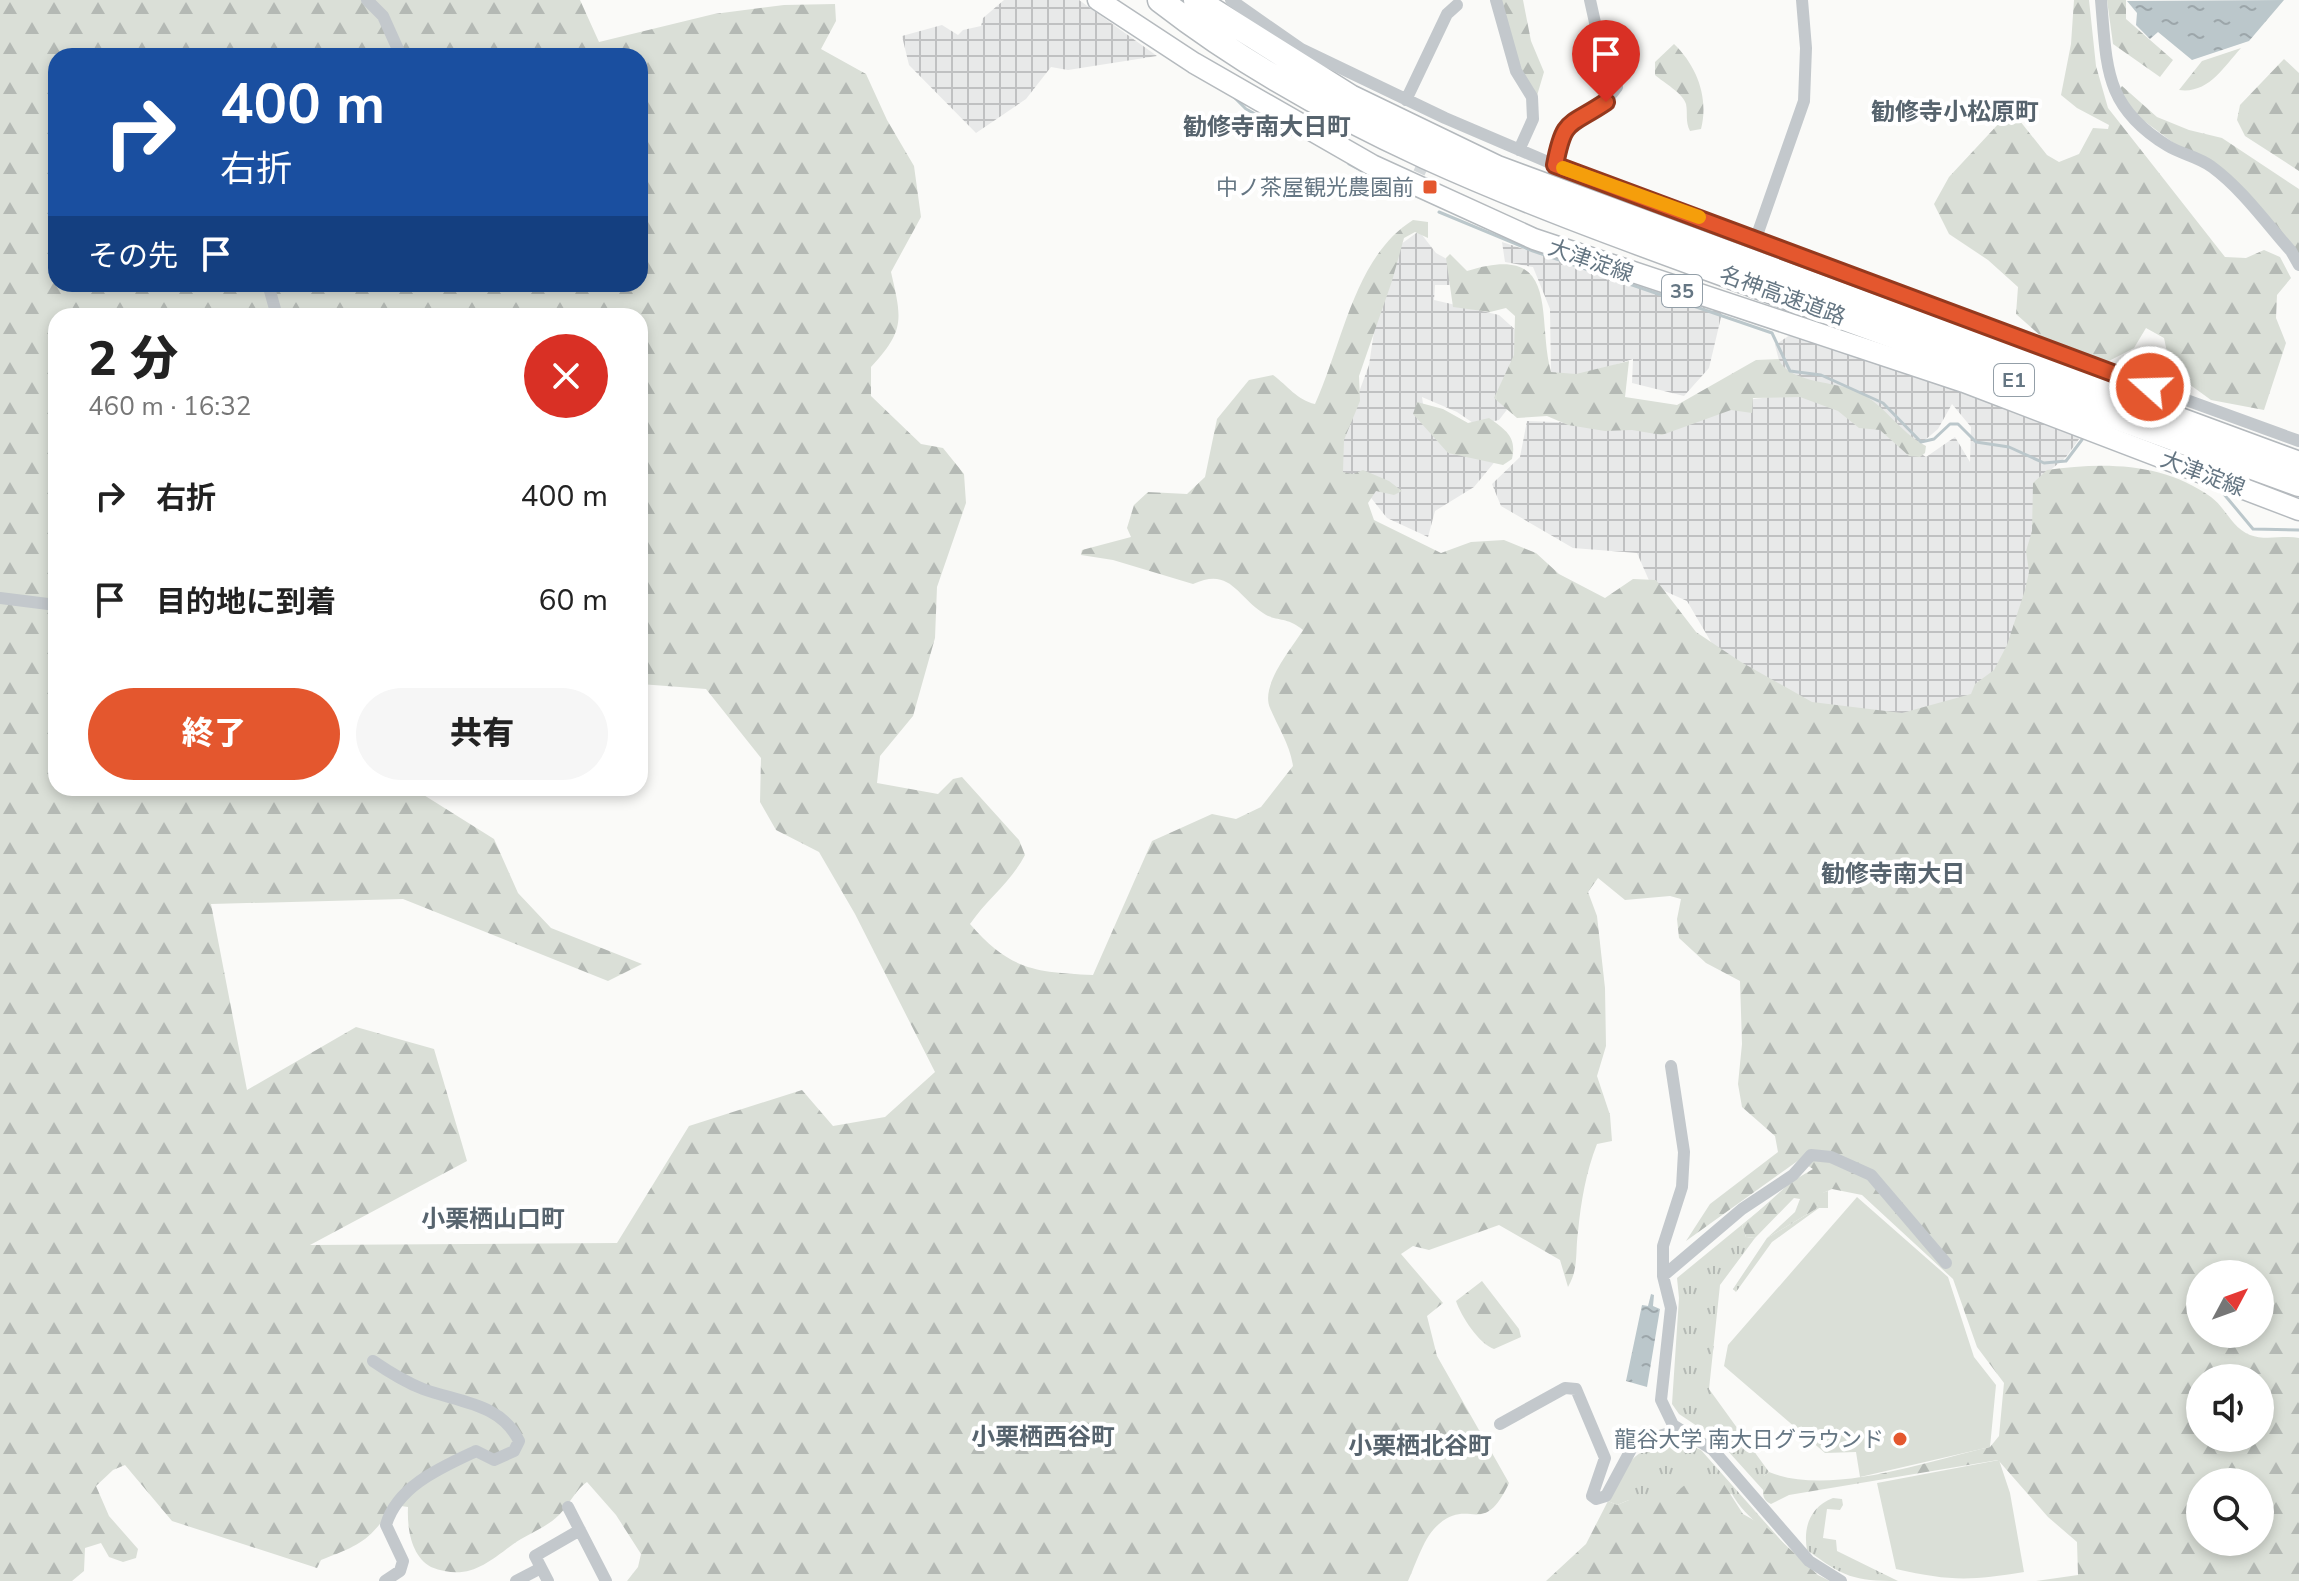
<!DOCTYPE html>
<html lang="ja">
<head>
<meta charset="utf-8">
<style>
  :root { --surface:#fff; --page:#f6f6f6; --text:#222; --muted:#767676; --accent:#e4572e }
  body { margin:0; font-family:"Nunito Sans","Noto Sans JP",sans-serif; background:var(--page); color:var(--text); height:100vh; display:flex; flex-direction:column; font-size:30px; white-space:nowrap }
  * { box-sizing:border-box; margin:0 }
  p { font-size:26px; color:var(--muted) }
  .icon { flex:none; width:44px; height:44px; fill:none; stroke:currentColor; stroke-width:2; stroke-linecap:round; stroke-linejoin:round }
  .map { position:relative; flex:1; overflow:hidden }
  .details { position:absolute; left:48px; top:308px; width:600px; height:488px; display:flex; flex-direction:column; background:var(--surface); border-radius:24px; box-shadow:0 4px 12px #0003 }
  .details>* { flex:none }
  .banner { position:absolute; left:48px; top:48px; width:600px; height:244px; border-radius:24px; box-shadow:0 4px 12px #0003; background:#1a4fa0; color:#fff; overflow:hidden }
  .needle { width:52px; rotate:49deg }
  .controls { position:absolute; left:2186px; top:1260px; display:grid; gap:16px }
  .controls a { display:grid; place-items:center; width:88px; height:88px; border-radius:50%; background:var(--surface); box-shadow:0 4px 12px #0003; font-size:40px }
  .pin { position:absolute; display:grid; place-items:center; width:68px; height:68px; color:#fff; margin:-82px -34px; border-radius:50% 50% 50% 0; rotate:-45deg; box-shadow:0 0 8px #0007 }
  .pin .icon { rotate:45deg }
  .me { position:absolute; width:88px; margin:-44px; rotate:290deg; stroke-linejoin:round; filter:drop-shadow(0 0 6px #0008) }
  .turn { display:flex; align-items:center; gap:28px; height:168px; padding:0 40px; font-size:36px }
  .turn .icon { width:104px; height:104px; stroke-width:2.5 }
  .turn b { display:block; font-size:56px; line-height:68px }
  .then { display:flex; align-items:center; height:76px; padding:0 40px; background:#0003; gap:16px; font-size:30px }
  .round { display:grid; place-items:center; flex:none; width:84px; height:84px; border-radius:42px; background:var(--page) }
  .overview { display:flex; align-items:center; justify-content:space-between; height:136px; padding:0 40px }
  h1 { font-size:48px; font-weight:800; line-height:60px }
  .primary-button { display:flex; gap:16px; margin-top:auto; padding:16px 40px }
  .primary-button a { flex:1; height:92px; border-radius:48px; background:var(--accent); color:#fff; font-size:32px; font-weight:800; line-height:92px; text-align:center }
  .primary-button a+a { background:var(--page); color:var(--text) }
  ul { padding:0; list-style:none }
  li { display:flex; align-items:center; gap:24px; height:104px; padding:0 40px }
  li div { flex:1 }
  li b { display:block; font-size:30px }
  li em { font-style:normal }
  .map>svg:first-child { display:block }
</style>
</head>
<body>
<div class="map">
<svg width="2299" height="1581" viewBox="0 0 2299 1581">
  <defs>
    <pattern id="industrial-grid" width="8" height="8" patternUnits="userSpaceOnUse" patternTransform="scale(2)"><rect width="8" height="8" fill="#e8e9e9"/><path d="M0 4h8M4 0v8" fill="none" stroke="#c0c1c2"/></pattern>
    <pattern id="grass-tufts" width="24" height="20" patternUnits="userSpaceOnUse" patternTransform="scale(2)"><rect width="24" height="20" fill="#dadfd7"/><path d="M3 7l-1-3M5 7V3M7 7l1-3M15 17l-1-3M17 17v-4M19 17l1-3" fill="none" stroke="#b4b9b4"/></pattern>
    <pattern id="forest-firs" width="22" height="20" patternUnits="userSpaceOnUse" patternTransform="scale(2)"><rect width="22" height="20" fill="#dadfd7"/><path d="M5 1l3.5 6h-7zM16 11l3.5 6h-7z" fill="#b4b9b4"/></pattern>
    <pattern id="water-ripples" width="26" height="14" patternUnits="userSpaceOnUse" patternTransform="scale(2)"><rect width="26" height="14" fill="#bbc7cb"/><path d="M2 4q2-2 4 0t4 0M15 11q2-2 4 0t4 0" fill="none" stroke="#9ca6aa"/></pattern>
  </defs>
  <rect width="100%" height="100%" fill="#fafaf8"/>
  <path fill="url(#industrial-grid)" d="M1004,0h75l78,56 -89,14 -17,-3 -25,32 -50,34 -67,-68 -7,-29 40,-11 16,10 5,-5 18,-4 2,-8z
    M1419,231l17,22 18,10 7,22h-26l-1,15 65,15 21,19 -1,60 -20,26 -23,5 -19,-13 -35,-15 3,20 77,36 -28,34 -39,24 -7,26 -41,-19 -30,-38 -18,-7 -4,-16 34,-92 8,-53 16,-62z
    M1502,242l220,71 -13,55 -25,28 -52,-13 1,-24 -56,18 -26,-3 -1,-65 -17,-42 -28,-5z
    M1790,335l79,22 213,78 -16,22 -25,21 -6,189 -146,73 -168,-81 -34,-58 -36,-16 -14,-32 -64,-5 -72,-42 -9,-22 28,-27 7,-36 137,5 75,-25 63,-8 74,32 50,32 29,-20 15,25 1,-35 -19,-23 -14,25 -20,17 -136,-74 -7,-27z"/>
  <path fill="url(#grass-tufts)" d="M1783,1191l-41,35 4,11 9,1 -35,47 -11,104 60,83 -5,4v15l-46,-51 -39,-26 -7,-10 7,-106 -2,-20z
    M1828,1191v17h-9l-47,34 -36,50 -3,-3 34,-51 49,-29 6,-16z
    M1686,1443l15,7 92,104c-21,-20 -47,-35 -61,-60l-77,8 -26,-2 -12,5 -9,-4c29,-50 19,-50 78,-58z
    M1833,1498l9,1 1,6 -3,5 -13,-1 -4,29 13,2 1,11 61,30c-45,0 -54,-4 -91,-31 -4,-23 3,-43 26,-52z"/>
  <path fill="url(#forest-firs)" fill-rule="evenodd" d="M0,0h580l19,42 115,-28 70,-9 51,-1 1,17 -15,28 45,25 21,46 27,46 7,51 -30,55c11,48 14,58 -20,95v29l50,48 22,4 21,26 2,29 -29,84 -2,51 -22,78 -33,40 -3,27 61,11 15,-15 9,-2 57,63 6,15c-14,27 -38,44 -55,69 40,46 64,48 123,51l59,-134 60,-27 24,5 25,-12 32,-41c-3,-21 -15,-39 -23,-58 -10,-23 22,-60 33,-78 -16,-14 -27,-8 -40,-17 -27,-18 -33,-46 -70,-29l-80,-24 -32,-5 1,-5 49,-13 -4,-9 7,-23 14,-13 39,2 18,-17 12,-58 32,-39 24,-5c15,11 24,25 42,29 28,-61 39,-147 98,-184l15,2v16l-13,-6 -11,6 -12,43 -33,95 1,25 -16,39 -1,32 10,2 10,-4 26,11 13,10 -8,4 -18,-4 -8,12 6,17 67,33 30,-11 33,-2 32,13 23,21 46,24 28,-19 23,1 40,52 45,30 71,40 90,11 69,-19 4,-10 19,-14 13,-25 18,-55 4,-18 -3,-21 6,-20 1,-48 14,-13c56,-8 116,-8 164,27 15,11 21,31 39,38 15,6 34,0 49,3v1043h-263l42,-6 -1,-33 -29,-25 -50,-57 -209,35 -18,9c-12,-5 -7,-17 -7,-28l5,-4c60,25 158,-11 221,-25l9,-11 5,-53 -27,-36 -24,-68 -91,-84 -30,-6 -9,4 -7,16 -49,29 28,-26 5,-13 -6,-1 -39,40 -9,-1 -4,-11 49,-44 22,-13 -14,-9 -113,81 24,-37 68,-52 -3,-16 -33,-29 -4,-23 4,-40 -2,-63 -34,-18 -27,-25 -2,-19 4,-20 -11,-3 -45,4 -27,-22 -10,14 9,24 8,72 1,58 -9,30 13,39 2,26 -15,3c-11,28 -16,57 -19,88 -3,21 1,36 -10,55l-8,-27 -61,-35 -70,25 -16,-4 -12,8 42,49 -16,13 10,40 72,127c-26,56 -39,14 -70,41 -15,12 -23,40 -31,57h-781l11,-14 3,-13 -25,-39 -29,-33c-11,7 -18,23 -28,33 -13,13 -32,19 -47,30 -27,20 -45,36 -81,22 -20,-11 -24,-39 -23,-60l-14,-2c-26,37 -32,39 -73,55l-4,8 -145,-47 -47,-56 -12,5 -17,16 13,30 29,33 -2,9 -13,4 -14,-5 -8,-14 -16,5 -1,23 -12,10h-72zM56,56h584v228h-584zM56,316h584v368l66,5 55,69 -1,44 16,28 43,22 36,62 80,158 -50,45 -52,9 -31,-36 -113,36 -72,117 -307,2 157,-84 -33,-112 -78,-22 -109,63 -36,-186 192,-5 205,82 34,-17 -91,-36 -33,-35 -24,-54 -75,-47 -27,-4h-336zM2200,1274h60v60h-60zM2200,1378h60v60h-60zM2200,1482h60v60h-60z
    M1498,0h25l8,41 13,31 -8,27 -16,-27z
    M2074,0h15l7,66 12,42 117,149 21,1 18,-8 16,7 11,21 -14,17 -1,23 10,25 -22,67 -53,-10 -40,-29 -7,-33 -18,-10 -12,20 -27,14 -65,-25 -26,-23 2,-27 -30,-27 -39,-26 -15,-30 15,-27 53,-57 18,1 27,34 12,7 20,-8 14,-26 15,1 1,-4 -32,-17 -16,-13 10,-51z
    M2107,0h19v19l47,41 -13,17 -47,-33z
    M1674,44c23,22 35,54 27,85l-11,2c-5,-10 -2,-17 -4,-27 -3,-11 -22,-21 -31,-29v-13z
    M2241,48c-18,20 -33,46 -62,42l23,-29z
    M2284,59l15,14v98l-54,-35 -8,-16 3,-15z
    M2122,86l35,31 32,13 33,8 77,51v65l-46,-52 -121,-90 -14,-20z
    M1450,254l17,17c95,-30 69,46 84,101l25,2 53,-13 -4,36 52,8 79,-45 23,-1c7,22 52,23 72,30 33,12 46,42 75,57l-1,7 -5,4 -11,-1 -29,-26 -21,-2 -21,-17 -38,-14 -47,1 -1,15 -21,-3 -69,25 -30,-5 -27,1 -37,-6 -21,-9 -30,2 -23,-20 20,-43 1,-39 -9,-8 -16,4 -37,-5 -7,-49z
    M1417,402l26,7 25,14 21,-5c17,12 28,19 23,41l-9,6 -55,-12 -35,-39z
    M1482,1281l37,48 2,8 -27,12c-15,-5 -33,-33 -38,-48z
    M1718,1475l25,39 23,13 52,48 12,6h-284l40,-37 22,-43 9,4 12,-5h43c11,-19 25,-23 46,-25z"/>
  <path fill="#dadfd7" d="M1857,1197l91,80 26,80 22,28 -6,62 -130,30 -4,-25 -31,1 -101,-87 4,-21z
    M1999,1460l11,33 14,79c-54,9 -75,9 -128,-3l-19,-86z"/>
  <path fill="url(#water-ripples)" d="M2284,0l-35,41 -57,19 -34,-28 -8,7 -14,-14 1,-12 -10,-12z
    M1651,1294l3,1 -1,11 7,3 -13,78 -21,-6 16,-76 6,1z"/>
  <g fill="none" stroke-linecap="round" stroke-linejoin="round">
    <path stroke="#bbc7cb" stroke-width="3" d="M1234,97l12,12 46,25
      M1349,164l39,21
      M1439,212l94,39 239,82 18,38 31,4 62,28 38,39 13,-3 16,-15h8l18,18 33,5 35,16 22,-2 18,-24
      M2223,493l30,36 46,1"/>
    <path stroke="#d5d9db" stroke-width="12" stroke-dasharray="12 6" stroke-linecap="butt" d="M1419,173l22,-46"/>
    <g stroke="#b5babe" stroke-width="23">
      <path id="primary" d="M1098,0l96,63 178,102 162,74 430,143 335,128"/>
    </g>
    <g stroke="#b4b9bd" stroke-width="27">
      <path id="highway" d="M1160,0c176,137 387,209 594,285 182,66 363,133 545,199
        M1196,0l154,97 147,71 802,296"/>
    </g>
    <path stroke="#c3c8cc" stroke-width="12" d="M367,0l16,16 18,40
      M1231,0l70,49 144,69 110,47 201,73 84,36 459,167
      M1496,0l20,71 16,26 1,22 -14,31
      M2101,0c6,68 3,107 67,146 13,8 31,11 44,21 30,22 54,56 79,84l8,14
      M1406,100l41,-86 10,-9
      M1555,165c12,-64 32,-36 62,-78l-17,-42 -10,-45
      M1756,251v-13l48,-137 2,-53 -4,-48
      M268,284l9,32
      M0,598l56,7
      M1663,1276v-30l19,-59 2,-35 -13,-86
      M373,1361c16,11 32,21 50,28 35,13 78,14 96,52l-5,10 -20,9 -18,-9c-34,16 -79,35 -90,74l17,36 -3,10 -15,10
      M1500,1424l65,-36 11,1 29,69 -13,38 4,3 10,-3 28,-52 45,-14
      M568,1507l38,74
      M516,1581l25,-13
      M548,1581l-13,-25 45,-26
      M1841,1581l-32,-20 -96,-111 -40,-25 -12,-25 10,-92 -8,-32 79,-67 51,-34 18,-20 20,2 40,18 75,88"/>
    <use href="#primary" stroke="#fff" stroke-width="20"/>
    <use href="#highway" stroke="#fff" stroke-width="24"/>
  </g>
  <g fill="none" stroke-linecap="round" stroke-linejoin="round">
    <g stroke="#94391e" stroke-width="20">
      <path id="route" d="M1606,102c-37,25 -42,15 -51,63l595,222"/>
    </g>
    <use href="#route" stroke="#e4572e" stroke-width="14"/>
    <path stroke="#f59e0b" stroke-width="14" d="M1563,168l136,49"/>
  </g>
  <g fill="#e4572e" stroke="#fff" stroke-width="3">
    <rect x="1422" y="179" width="16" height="16" rx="4"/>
    <circle cx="1900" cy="1439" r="8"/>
  </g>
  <g text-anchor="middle" stroke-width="8" stroke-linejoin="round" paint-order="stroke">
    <g fill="#fff" stroke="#939fa8" stroke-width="2">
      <rect x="1662" y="275" width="40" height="32" rx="6"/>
      <rect x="1994" y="364" width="40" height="32" rx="6"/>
    </g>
    <g font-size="20" font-weight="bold" fill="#657683">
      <text x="1682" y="298">35</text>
      <text x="2014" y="387">E1</text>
    </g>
    <g font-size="22" fill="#657683" stroke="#fff" text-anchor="end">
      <text x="1414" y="195">中ノ茶屋観光農園前</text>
      <text x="1884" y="1447">龍谷大学 南大日グラウンド</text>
    </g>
    <g font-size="22" fill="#657683" stroke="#fff">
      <text transform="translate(1591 260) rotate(19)" y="8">大津淀線</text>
      <text transform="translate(1783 295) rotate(20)" y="8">名神高速道路</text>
      <text transform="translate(2203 473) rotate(21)" y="8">大津淀線</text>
    </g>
    <g font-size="24" font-weight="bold" fill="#57646e" stroke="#fff">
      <text x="1955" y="120">勧修寺小松原町</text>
      <text x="1267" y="135">勧修寺南大日町</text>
      <text x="1893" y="882">勧修寺南大日</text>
      <text x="493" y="1227">小栗栖山口町</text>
      <text x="1043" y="1445">小栗栖西谷町</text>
      <text x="1420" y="1454">小栗栖北谷町</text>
    </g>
  </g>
</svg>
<div class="controls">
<a><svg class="needle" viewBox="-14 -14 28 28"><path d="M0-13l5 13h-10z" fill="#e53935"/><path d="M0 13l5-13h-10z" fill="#767676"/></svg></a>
<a><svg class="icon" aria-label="sound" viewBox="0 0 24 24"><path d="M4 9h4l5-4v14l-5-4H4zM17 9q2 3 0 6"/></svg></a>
<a><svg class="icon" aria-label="search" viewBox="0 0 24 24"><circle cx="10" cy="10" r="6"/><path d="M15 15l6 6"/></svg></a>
</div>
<div class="pin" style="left:1606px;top:102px;background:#d93025"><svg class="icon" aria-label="arrive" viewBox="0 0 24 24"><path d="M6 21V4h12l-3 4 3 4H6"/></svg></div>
<svg class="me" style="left:2150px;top:387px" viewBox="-20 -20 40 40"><circle r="17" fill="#e4572e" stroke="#fff" stroke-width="3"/><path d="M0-11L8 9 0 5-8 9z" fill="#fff"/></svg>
<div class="banner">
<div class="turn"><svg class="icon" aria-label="right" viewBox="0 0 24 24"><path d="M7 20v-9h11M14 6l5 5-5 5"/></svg><div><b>400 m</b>右折</div></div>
<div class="then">その先<svg class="icon" aria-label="arrive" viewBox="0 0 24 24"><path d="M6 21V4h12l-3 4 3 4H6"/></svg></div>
</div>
<section class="details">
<div class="overview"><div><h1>2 分</h1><p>460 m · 16:32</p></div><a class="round" style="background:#d93025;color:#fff"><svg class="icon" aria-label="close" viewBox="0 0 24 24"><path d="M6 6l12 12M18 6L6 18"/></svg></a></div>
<ul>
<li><svg class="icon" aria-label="right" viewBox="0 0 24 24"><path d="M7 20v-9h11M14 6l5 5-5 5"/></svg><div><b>右折</b></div><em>400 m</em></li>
<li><svg class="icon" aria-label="arrive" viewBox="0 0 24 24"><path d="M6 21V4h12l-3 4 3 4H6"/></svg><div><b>目的地に到着</b></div><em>60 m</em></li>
</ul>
<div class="primary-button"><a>終了</a><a>共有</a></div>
</section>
</div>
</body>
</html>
